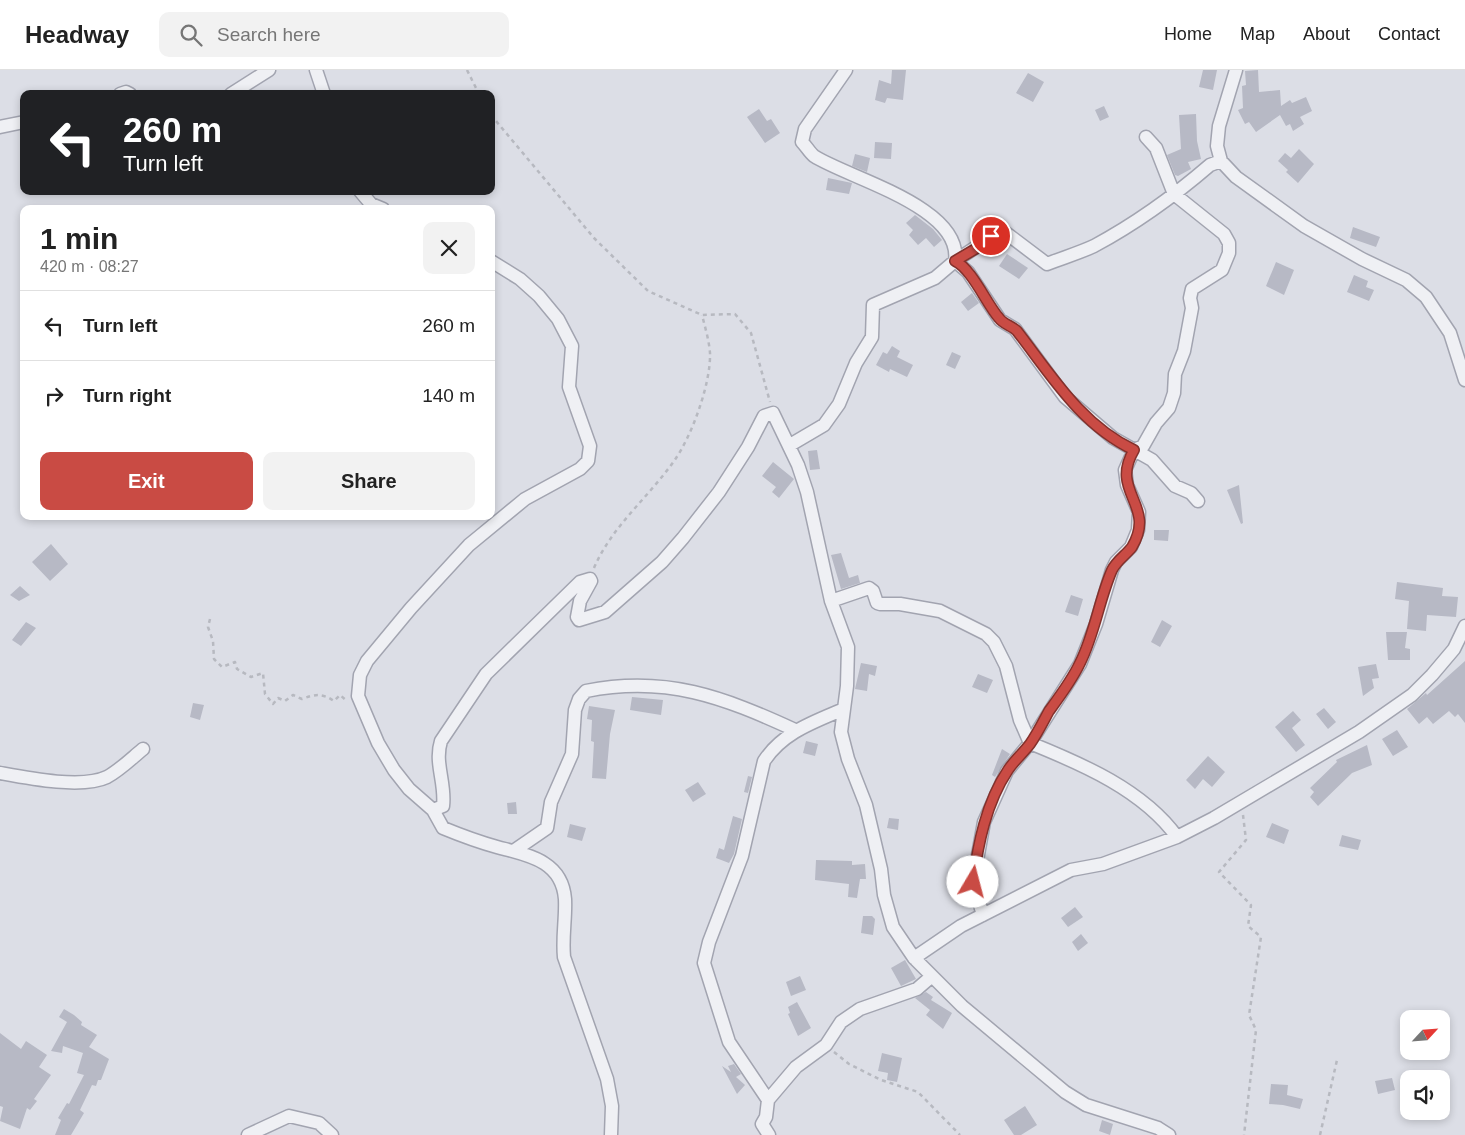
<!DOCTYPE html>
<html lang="en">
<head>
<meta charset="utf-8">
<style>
  :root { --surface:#fff; --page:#f2f2f2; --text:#222; --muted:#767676; --line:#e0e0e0; --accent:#c94b44 }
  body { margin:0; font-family:Helvetica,sans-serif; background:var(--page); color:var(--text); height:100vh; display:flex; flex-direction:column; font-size:19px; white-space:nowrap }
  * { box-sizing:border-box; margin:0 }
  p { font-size:16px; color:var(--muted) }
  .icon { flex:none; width:28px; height:28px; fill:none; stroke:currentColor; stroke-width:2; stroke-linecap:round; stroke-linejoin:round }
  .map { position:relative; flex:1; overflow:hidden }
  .details { position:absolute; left:20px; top:135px; width:475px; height:315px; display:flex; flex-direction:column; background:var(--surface); border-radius:10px; box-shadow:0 2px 8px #0003 }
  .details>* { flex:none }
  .hud { position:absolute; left:20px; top:20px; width:475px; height:105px; border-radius:10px; box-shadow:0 2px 8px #0003; background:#202124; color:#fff; overflow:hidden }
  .needle { width:32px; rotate:64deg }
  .controls { position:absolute; left:1400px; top:940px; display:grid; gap:10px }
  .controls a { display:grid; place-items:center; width:50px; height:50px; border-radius:10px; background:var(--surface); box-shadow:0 2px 8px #0003; font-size:25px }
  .pin { position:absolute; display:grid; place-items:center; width:42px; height:42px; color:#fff; margin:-21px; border:2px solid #fff; border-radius:50%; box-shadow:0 1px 5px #0007 }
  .me { position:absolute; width:55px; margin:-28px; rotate:8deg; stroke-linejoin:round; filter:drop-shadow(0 0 4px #0008) }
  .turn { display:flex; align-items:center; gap:18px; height:105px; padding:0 20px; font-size:22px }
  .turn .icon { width:65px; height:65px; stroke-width:2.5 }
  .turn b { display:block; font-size:35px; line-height:42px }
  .round { display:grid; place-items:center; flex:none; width:52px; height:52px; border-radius:10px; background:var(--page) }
  .summary { display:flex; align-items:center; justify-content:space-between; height:85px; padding:0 20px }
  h1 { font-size:30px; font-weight:700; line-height:38px }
  .button { display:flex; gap:10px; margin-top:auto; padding:10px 20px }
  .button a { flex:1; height:58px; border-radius:10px; background:var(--accent); color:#fff; font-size:20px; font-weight:700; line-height:58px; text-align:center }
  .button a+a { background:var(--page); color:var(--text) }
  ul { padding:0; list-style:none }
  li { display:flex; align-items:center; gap:15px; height:70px; padding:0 20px; border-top:1px solid var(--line) }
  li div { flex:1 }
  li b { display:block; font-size:19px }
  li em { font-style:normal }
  header { display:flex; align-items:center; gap:30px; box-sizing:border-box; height:70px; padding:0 25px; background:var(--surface); border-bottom:1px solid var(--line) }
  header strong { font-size:24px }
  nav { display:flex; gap:28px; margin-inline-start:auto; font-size:18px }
  .search { width:350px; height:45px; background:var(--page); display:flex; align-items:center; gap:12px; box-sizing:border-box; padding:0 18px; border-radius:10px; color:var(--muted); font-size:19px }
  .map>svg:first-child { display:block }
</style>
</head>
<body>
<header>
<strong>Headway</strong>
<div class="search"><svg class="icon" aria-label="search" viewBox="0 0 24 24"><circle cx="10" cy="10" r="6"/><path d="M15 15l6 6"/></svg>Search here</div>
<nav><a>Home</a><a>Map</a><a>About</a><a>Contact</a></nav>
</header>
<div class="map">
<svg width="1465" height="1065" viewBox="0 0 1465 1065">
  <rect width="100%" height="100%" fill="#dcdee6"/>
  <path fill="#b7b9c5" d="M892,0h14l-3,30 -16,-2 -2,5 -10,-3 4,-20 12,4z
    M1203,0h14l-4,20 -14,-3z
    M1258,0l1,22 21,-2 1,16 9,-6 2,3 14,-6 6,14 -12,6 4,7 -11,7 -3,-7 -4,2 -6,-11 -24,17 -7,-10 -4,2 -7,-14 5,-2 -1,-22 4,-1 -1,-14z
    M1028,3l16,9 -11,20 -17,-9z
    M1104,36l5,11 -9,4 -5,-11z
    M759,39l8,12 4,-2 9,14 -15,10 -18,-26z
    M1196,44l1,27 4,18 -13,3 3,7 -13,7 -3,-1 -8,-20 14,-6 -2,-34z
    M875,72l17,1 -1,16 -17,-1z
    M1299,79l15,15 -16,19 -12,-11 2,-2 -10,-9 7,-8 6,5z
    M855,84l15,4 -3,14 -15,-6z
    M828,108l24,5 -3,11 -23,-4z
    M915,145l18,14 9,11 -8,7 -8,-9 -8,7 -9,-10 4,-5 -7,-7z
    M1353,157l27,10 -4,10 -26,-9z
    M1007,184l21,14 -9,11 -20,-13z
    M1276,192l18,8 -10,25 -18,-9z
    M1354,205l14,6 -2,6 8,3 -5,11 -22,-9z
    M972,223l7,10 -11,8 -7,-9z
    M892,276l8,5 -3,6 16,8 -6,12 -17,-8 -1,3 -13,-7 7,-13 4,2z
    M952,282l9,4 -6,13 -9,-4z
    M817,380l3,19 -10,1 -2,-19z
    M773,392l21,17 -15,19 -7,-6 4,-5 -14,-11z
    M1239,415l4,38 -2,1 -14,-34z
    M1154,460h15l-1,11 -14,-1z
    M51,474l17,20 -18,17 -18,-19z
    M841,483l8,25 9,-3 2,8 -19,6 -10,-34z
    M1397,512l46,6 -1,8 16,1 -2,20 -29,-2 -1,16 -19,-2 2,-28 -14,-2z
    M20,516l10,9 -11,6 -9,-6z
    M1071,525l12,4 -5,17 -13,-4z
    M1162,550l10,6 -12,21 -9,-5z
    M26,552l10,6 -15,18 -9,-6z
    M1386,562h21l-2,16 5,1v11h-22z
    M1465,591v62l-7,-9 -3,3 -6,-6 -16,13 -6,-7 -8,7 -12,-15 19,-16 1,2z
    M861,593l16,3 -2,10 -6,-2 -2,17 -12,-2z
    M1376,594l3,14 -7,1 2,9 -11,8 -5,-29z
    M978,604l15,6 -6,13 -15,-6z
    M632,627l31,3 -2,15 -31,-5z
    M193,633l11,2 -4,15 -10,-3z
    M589,636l26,4 -5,24 -4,45 -14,-1 2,-36 -3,-1 1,-21 -5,-1z
    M1324,638l12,14 -8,7 -12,-15z
    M1293,641l8,9 -9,8 13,17 -9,7 -21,-25z
    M1397,660l11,17 -15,9 -11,-17z
    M806,671l12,3 -3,12 -12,-3z
    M1367,675l5,20 -20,8 -34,33 -8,-9 4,-5 -4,-4 27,-26 -1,-2z
    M1002,679l8,5 -15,23 -3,-2z
    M1208,686l17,16 -13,15 -9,-8 -8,10 -9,-9z
    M748,706l4,1 -4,16 -4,-1z
    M698,712l8,12 -13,8 -8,-12z
    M516,732l1,12h-9l-1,-11z
    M733,746l9,3 -8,35 -5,9 -13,-5 3,-10 5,2z
    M889,748l10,1 -1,11 -11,-2z
    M1272,753l17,7 -5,14 -18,-7z
    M570,754l16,4 -4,13 -15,-4z
    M1342,765l19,5 -3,10 -19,-4z
    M816,790l36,1v4l13,-1 1,15h-6l-3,19 -9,-1 1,-13 -34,-4z
    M1075,837l8,10 -15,10 -7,-9z
    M863,846h9l3,3 -2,16 -12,-2z
    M1081,864l7,9 -10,8 -6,-9z
    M905,890l11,19 -15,7 -10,-18z
    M800,906l6,14 -15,6 -5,-14z
    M926,922l7,5 -2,3 21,13 -9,16 -17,-14 4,-5 -15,-12z
    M797,932l14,26 -13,8 -10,-22 2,-1 -2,-6z
    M64,939l10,6 8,7 -1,3 16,10 -8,12 20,12 -8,21h-3l-2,6 -4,-1 -12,25 4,3 -13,22h-16l6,-15 -3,-2 9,-15 2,1 15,-29 -7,-2 6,-20 -20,-7 -1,7 -11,-2 16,-29 -8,-5z
    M0,963l21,16 5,-8 21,14 -8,12 12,8 -17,24 3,2 -7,9 -3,-2 -7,21 -20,-8 3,-14 -3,-1z
    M882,983l20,5 -5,24 -10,-2 1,-7 -10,-2z
    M734,994l7,10 -5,3 9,8 -8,9 -15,-28 9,6 -3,-6z
    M1392,1008l3,12 -17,4 -3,-13z
    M1271,1014l17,1 -1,10 16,4 -3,10 -17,-4 -14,-1z
    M1025,1036l12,19 -16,10h-7l-10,-15z
    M1102,1050l11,4 -3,11 -11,-4z"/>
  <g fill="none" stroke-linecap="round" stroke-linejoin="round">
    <g stroke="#a2a4b0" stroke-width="15">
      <path id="minor" d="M316,0l8,24
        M1236,0l-17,56 -2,20 4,15 15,16 68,49 58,33 44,21 20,17 24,36 15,47
        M120,24l6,-2 4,2
        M231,24l38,-24
        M0,57l24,-5
        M360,121l11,13 12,5
        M491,191l29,18 19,17 19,23 14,27 -3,41 21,59 -2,15 -8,8 -55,30 -56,46 -58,63 -44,53 -7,14 -2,21 20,47 16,27 15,19 24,21 10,18c17,7 36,14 54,19 30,8 65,13 68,52 1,19 -3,38 -1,58l43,122 5,27 -1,29
        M790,375l34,-20 15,-21 17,-41 16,-26 1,-32 62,-27 20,-17c8,-54 -107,-83 -141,-105 -4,-3 -8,-10 -12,-14l3,-13 41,-59
        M1198,431l-7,-8 -16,-7 -23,-26 -39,-22 -48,-41 -50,-68 -15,-9 -32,-48 -13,-11 47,-31 45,34c15,-6 32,-11 47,-18 41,-22 80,-50 116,-81l11,-4
        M831,531l38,-13 4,3 4,12 3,1h20l40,7 46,23 8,8 12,24 14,54 10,23c52,21 113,47 147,94
        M0,703c27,5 82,16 107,4 13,-7 25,-19 36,-28
        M433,740l10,-4c3,-23 -9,-43 -2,-65l45,-67 94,-92 10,-3 1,2 -11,20 -3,16 2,3 26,-8 57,-50 21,-24 36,-46 29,-45 16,-31 9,-3 25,52 9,27 24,109 17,46 -1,39 -6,46 7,27 18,46 15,64 3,26 9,32 21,31 48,48 103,86 21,13 72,23 11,7
        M515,780l32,-22 4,-26 21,-48 3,-44 4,-11 7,-8c80,-16 137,6 209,39
        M983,845l-10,-33 11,-60 23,-51 23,-28 50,-79 16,-40 16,-54 4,-8 15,-15 7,-17 1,-18 -12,-27 -2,-15 9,-20 9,-4 13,-23 13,-15 5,-15 1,-19 9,-23 8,-43 -2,-10 2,-9 30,-19 7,-17v-10l-5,-9 -50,-40 -18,-46 -10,-11
        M914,888l47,-32 110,-56 32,-6 74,-27 37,-19 145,-86 53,-37 20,-20 22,-26 11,-23
        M768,1030l-39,-58 -25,-79 5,-21 33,-86 22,-95c19,-29 50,-39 80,-52
        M248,1065l41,-19 30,7 13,12
        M769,1065l-7,-11 4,-7 2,-17 28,-33 30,-22 15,-23 19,-13 57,-20 15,-13"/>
    </g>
    <path stroke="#b7b9c0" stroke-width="2.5" stroke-dasharray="4 4" stroke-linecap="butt" d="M467,0l12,24
      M491,45l103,123 54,53 54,24 33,-1 16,19 19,69
      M594,498c18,-42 54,-70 80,-107 18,-25 37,-78 36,-108 -1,-13 -5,-26 -8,-38
      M210,549l-2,8 5,14 1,18 8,8 13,-5 2,7 14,8 12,-4 2,21 8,10 5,-6 7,3 8,-6 9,4c13,-5 20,-6 32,2l6,-6 7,6
      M1243,745l3,25 -27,32 32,33 -3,21 13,11 -12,78 7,15 -12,105
      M834,982l15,12 32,16 37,12 42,43
      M1320,1065l17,-75"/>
    <use href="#minor" stroke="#eff0f4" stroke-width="12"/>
  </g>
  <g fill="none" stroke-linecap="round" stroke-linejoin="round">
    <g stroke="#83312c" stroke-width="12">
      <path id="route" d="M973,812c5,-38 13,-79 35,-112 6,-9 15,-17 22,-26 7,-10 13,-22 19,-33 11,-15 23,-31 31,-48 15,-30 19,-63 32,-93 5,-10 14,-15 20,-23 25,-42 -23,-55 2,-97 -53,-25 -83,-75 -117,-119 -5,-5 -14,-7 -18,-13 -13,-15 -27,-49 -44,-57l27,-16 9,-9"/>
    </g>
    <use href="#route" stroke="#c94b44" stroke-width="9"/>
  </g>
</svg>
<div class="controls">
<a><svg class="needle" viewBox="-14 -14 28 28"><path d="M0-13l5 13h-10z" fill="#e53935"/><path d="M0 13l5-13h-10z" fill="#767676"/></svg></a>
<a><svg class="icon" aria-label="sound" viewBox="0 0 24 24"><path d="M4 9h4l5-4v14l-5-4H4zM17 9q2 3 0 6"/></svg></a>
</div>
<div class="pin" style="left:991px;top:166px;background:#d93025"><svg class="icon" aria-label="arrive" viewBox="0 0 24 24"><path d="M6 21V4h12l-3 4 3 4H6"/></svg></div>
<svg class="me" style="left:973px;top:812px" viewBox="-20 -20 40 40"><circle r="19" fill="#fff"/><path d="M0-13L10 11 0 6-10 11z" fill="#c94b44"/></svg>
<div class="hud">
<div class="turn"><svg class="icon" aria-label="left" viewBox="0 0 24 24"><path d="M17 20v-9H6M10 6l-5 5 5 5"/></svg><div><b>260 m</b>Turn left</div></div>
</div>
<section class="details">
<div class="summary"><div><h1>1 min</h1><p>420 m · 08:27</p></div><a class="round"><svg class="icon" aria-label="close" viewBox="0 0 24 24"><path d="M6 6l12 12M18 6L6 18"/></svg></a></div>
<ul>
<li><svg class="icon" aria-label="left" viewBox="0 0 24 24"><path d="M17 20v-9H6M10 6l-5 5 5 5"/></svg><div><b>Turn left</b></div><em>260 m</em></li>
<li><svg class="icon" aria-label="right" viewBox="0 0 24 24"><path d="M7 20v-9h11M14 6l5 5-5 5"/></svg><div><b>Turn right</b></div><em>140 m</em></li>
</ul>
<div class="button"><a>Exit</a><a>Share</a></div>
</section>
</div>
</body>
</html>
